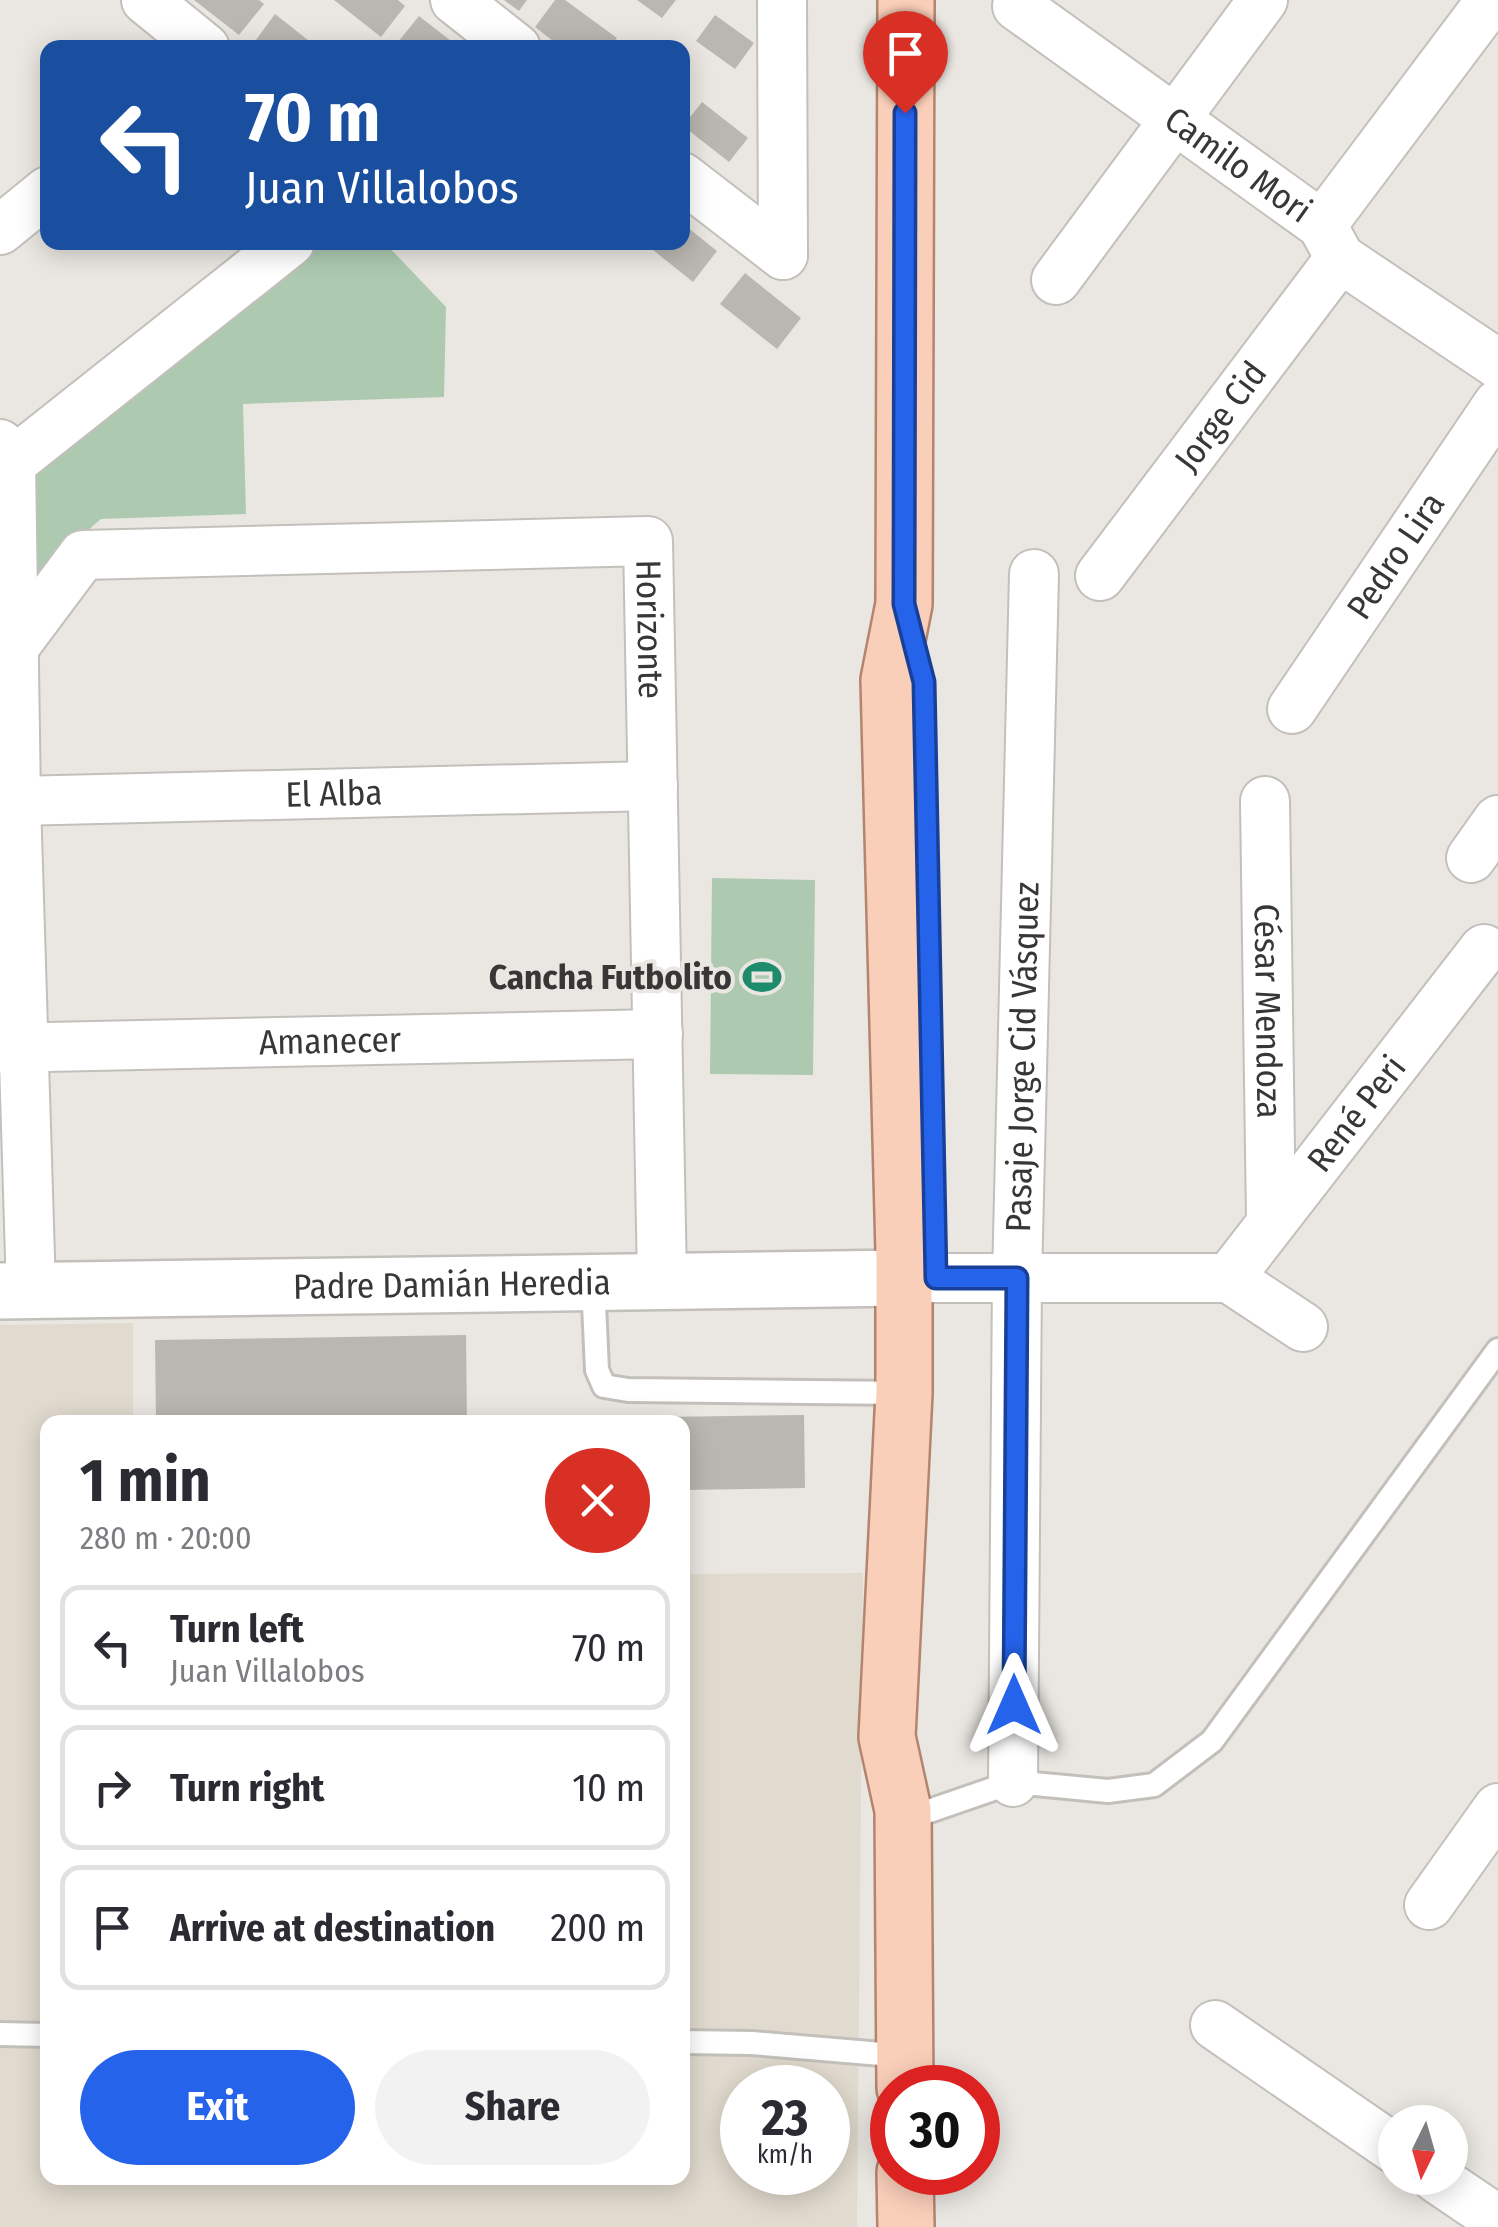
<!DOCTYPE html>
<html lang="en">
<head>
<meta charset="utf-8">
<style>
  :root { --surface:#fff; --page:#f2f2f3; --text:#2b2b33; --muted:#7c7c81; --line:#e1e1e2; --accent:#2563eb }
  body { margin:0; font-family:"Fira Sans Condensed",sans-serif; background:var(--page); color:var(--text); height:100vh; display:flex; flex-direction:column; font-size:38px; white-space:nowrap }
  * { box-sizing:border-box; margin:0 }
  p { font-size:32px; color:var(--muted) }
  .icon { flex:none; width:55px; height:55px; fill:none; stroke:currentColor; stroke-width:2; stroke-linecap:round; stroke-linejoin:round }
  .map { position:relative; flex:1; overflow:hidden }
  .drawer { position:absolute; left:40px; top:1415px; width:650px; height:770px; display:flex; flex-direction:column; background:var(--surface); border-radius:20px; box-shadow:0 5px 25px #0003 }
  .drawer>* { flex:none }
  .guide { position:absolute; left:40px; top:40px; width:650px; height:210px; border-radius:20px; box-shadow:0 5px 25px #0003; background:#1a4fa0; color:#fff; overflow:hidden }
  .needle { width:65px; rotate:185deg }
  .fabs { position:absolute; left:1378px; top:2105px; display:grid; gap:20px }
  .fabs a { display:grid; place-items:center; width:90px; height:90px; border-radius:50%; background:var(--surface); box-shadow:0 5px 25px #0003; font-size:50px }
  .speed { position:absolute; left:720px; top:2065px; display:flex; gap:20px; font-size:50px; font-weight:700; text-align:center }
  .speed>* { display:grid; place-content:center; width:130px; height:130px; border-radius:50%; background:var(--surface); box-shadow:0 5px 25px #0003; line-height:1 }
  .speed small { font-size:25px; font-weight:400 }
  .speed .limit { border:15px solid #d22; background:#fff; color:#111 }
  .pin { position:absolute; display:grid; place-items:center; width:85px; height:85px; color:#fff; margin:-102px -42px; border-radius:50% 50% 50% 0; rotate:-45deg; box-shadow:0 0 10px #0007 }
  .pin .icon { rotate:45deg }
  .me { position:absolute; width:110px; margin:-55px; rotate:0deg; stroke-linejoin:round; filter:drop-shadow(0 0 8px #0008) }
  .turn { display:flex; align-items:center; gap:35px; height:210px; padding:0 40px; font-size:45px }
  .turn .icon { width:130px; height:130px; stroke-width:2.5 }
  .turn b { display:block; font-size:70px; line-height:85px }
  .round { display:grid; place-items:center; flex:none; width:105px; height:105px; border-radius:52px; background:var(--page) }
  .headline { display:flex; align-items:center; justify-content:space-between; height:170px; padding:0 40px }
  h1 { font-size:60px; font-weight:700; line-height:75px }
  .primary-button { display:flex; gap:20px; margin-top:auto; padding:20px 40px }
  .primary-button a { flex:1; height:115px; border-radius:60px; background:var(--accent); color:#fff; font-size:40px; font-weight:700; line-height:115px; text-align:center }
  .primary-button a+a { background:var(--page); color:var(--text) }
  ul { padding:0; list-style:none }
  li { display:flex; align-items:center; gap:30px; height:125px; margin:0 20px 15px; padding:0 20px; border:5px solid var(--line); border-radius:20px }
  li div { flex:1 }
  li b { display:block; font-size:38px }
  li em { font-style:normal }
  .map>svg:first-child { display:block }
</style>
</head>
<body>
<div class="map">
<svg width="1498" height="2227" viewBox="0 0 1498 2227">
  <rect width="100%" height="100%" fill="#eae7e2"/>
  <path fill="#e1dace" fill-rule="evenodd" d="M133,1323v99h-85v756h634l1,-604 180,-1 -6,654h-857v-902zM742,2088h86v84h-86z"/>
  <path fill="#adcab0" d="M307,243h78l61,64 -2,90 -201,7 3,110 -145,5 -71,62 5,-128z
    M712,878l103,2 -2,195 -103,-1z"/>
  <path fill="#bab7b2" d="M194,0h65l5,4 -25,31z
    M334,0h64l7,6 -24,31z
    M504,0h23l-8,11z
    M555,0h10l52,38 -7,10h-48l-27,-21z
    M637,0h39l-14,18z
    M275,14l43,34h-68z
    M715,15l39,28 -19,26 -39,-28z
    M419,16l41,32h-67z
    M702,102l46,36 -19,24 -46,-36z
    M682,223l35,28 -24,31 -50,-40h39z
    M745,273l56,45 -24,31 -57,-45z
    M466,1335l1,87h-311l-1,-82z
    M804,1415l1,73 -123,2v-68h-156v-3z"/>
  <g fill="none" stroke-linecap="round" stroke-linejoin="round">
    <g stroke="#c3c0bb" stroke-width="28">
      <path id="lane" d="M593,1282l4,88 7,16 24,4 276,3
        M903,1820l110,-38 95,9 46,-6 58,-44 286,-391
        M0,2034l48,1
        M682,2042l70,1 153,13"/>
    </g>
    <g stroke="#c3c0bb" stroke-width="52">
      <g id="street">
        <path d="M146,0l59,48"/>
        <path d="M455,0l61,48"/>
        <path d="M782,0l1,255"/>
        <path id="s1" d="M1022,0l-5,6 305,219 18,33 158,106"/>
        <path d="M682,177l101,78"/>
        <path d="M1322,225l169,-225"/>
        <path d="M0,230l48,-39"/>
        <path d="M1056,280l207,-280"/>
        <path d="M0,444l11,19 5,338 15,489"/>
        <path d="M0,472l290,-230"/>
        <path id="s2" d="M1100,576l240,-318"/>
        <path id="s3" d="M12,650l71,-95 565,-14 14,739"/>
        <path id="s4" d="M1292,709l206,-305"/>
        <path id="s5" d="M16,801l637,-15"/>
        <path id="s6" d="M1265,801l6,419"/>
        <path d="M1471,858l27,-38"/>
        <path id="s7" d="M0,1048l658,-14"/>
        <path d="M903,1278h326l74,49"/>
        <path id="s8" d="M1229,1278l255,-329"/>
        <path id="s9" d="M1013,1782l4,-504 17,-704"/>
        <path d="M1429,1905l69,-97"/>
        <path d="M1215,2025l180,124"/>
        <path d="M1436,2178l62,42"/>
      </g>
    </g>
    <g stroke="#c3c0bb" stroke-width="60">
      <g id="secondary">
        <path id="s10" d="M0,1291l903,-13"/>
      </g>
    </g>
    <g stroke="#b4856e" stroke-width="60">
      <path id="primary" d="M905,2088l-2,-278 -16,-73 17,-344v-140l-15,-573 15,-76 2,-604
        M905,2172l1,55"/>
    </g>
    <use href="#lane" stroke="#fff" stroke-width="22"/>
    <use href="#street" stroke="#fff" stroke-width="48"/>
    <use href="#secondary" stroke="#fff" stroke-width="55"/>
    <use href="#primary" stroke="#facfba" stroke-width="55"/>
  </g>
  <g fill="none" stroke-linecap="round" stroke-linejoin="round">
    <g stroke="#184099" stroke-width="25">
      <path id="route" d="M905,113l-1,491 20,78 12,596h81l-3,427"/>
    </g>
    <use href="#route" stroke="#2563eb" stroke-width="18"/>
  </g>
  <defs>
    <g id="stadium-bare" transform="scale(3)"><path d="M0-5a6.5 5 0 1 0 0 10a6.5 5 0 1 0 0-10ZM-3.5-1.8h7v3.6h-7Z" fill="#1e8c6c" stroke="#eae7e2" stroke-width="2.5" paint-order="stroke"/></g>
  </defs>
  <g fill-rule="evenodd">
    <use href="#stadium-bare" x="762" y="977"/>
  </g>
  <g text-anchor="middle" stroke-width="8" stroke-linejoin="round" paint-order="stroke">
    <g font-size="35" fill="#383735" stroke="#eae7e2">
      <text dy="12" stroke="none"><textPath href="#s1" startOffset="280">Camilo Mori</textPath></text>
      <text dy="12" stroke="none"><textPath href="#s2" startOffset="200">Jorge Cid</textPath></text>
      <text dy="12" stroke="none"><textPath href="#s4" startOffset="185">Pedro Lira</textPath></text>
      <text dy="12" stroke="none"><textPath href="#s3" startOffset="772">Horizonte</textPath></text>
      <text dy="12" stroke="none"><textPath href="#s5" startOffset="318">El Alba</textPath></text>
      <text dy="12" stroke="none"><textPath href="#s6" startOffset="210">César Mendoza</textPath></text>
      <text dy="12" stroke="none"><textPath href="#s7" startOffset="330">Amanecer</textPath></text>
      <text dy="12" stroke="none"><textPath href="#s9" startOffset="725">Pasaje Jorge Cid Vásquez</textPath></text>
      <text dy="12" stroke="none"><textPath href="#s8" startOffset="208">René Peri</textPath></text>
      <text dy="12" stroke="none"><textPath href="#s10" startOffset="452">Padre Damián Heredia</textPath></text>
    </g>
    <g font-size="35" font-weight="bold" fill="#383735" stroke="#eae7e2" text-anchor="end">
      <text x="732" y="989">Cancha Futbolito</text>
    </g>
  </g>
</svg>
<div class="fabs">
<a><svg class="needle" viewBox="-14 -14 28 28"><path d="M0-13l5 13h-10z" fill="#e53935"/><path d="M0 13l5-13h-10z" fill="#7c7c81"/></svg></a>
</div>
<div class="speed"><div>23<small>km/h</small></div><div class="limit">30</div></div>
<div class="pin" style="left:905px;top:113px;background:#d93025"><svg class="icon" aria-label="arrive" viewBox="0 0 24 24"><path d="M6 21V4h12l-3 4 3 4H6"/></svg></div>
<svg class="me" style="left:1014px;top:1705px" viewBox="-20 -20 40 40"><path d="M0-17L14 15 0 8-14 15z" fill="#2563eb" stroke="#fff" stroke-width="4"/></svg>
<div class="guide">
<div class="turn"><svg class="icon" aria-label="left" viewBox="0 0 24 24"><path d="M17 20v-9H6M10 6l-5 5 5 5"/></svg><div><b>70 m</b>Juan Villalobos</div></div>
</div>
<section class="drawer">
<div class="headline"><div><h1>1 min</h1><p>280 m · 20:00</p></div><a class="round" style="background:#d93025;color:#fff"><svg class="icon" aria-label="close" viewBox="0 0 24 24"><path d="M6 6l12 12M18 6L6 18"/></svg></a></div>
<ul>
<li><svg class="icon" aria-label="left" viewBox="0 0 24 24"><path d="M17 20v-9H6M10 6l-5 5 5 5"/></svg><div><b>Turn left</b><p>Juan Villalobos</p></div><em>70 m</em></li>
<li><svg class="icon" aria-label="right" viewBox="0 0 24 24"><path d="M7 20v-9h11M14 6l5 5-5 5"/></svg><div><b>Turn right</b></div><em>10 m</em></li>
<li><svg class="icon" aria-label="arrive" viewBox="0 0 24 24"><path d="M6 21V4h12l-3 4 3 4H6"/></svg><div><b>Arrive at destination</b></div><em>200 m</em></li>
</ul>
<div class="primary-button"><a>Exit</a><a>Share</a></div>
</section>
</div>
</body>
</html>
